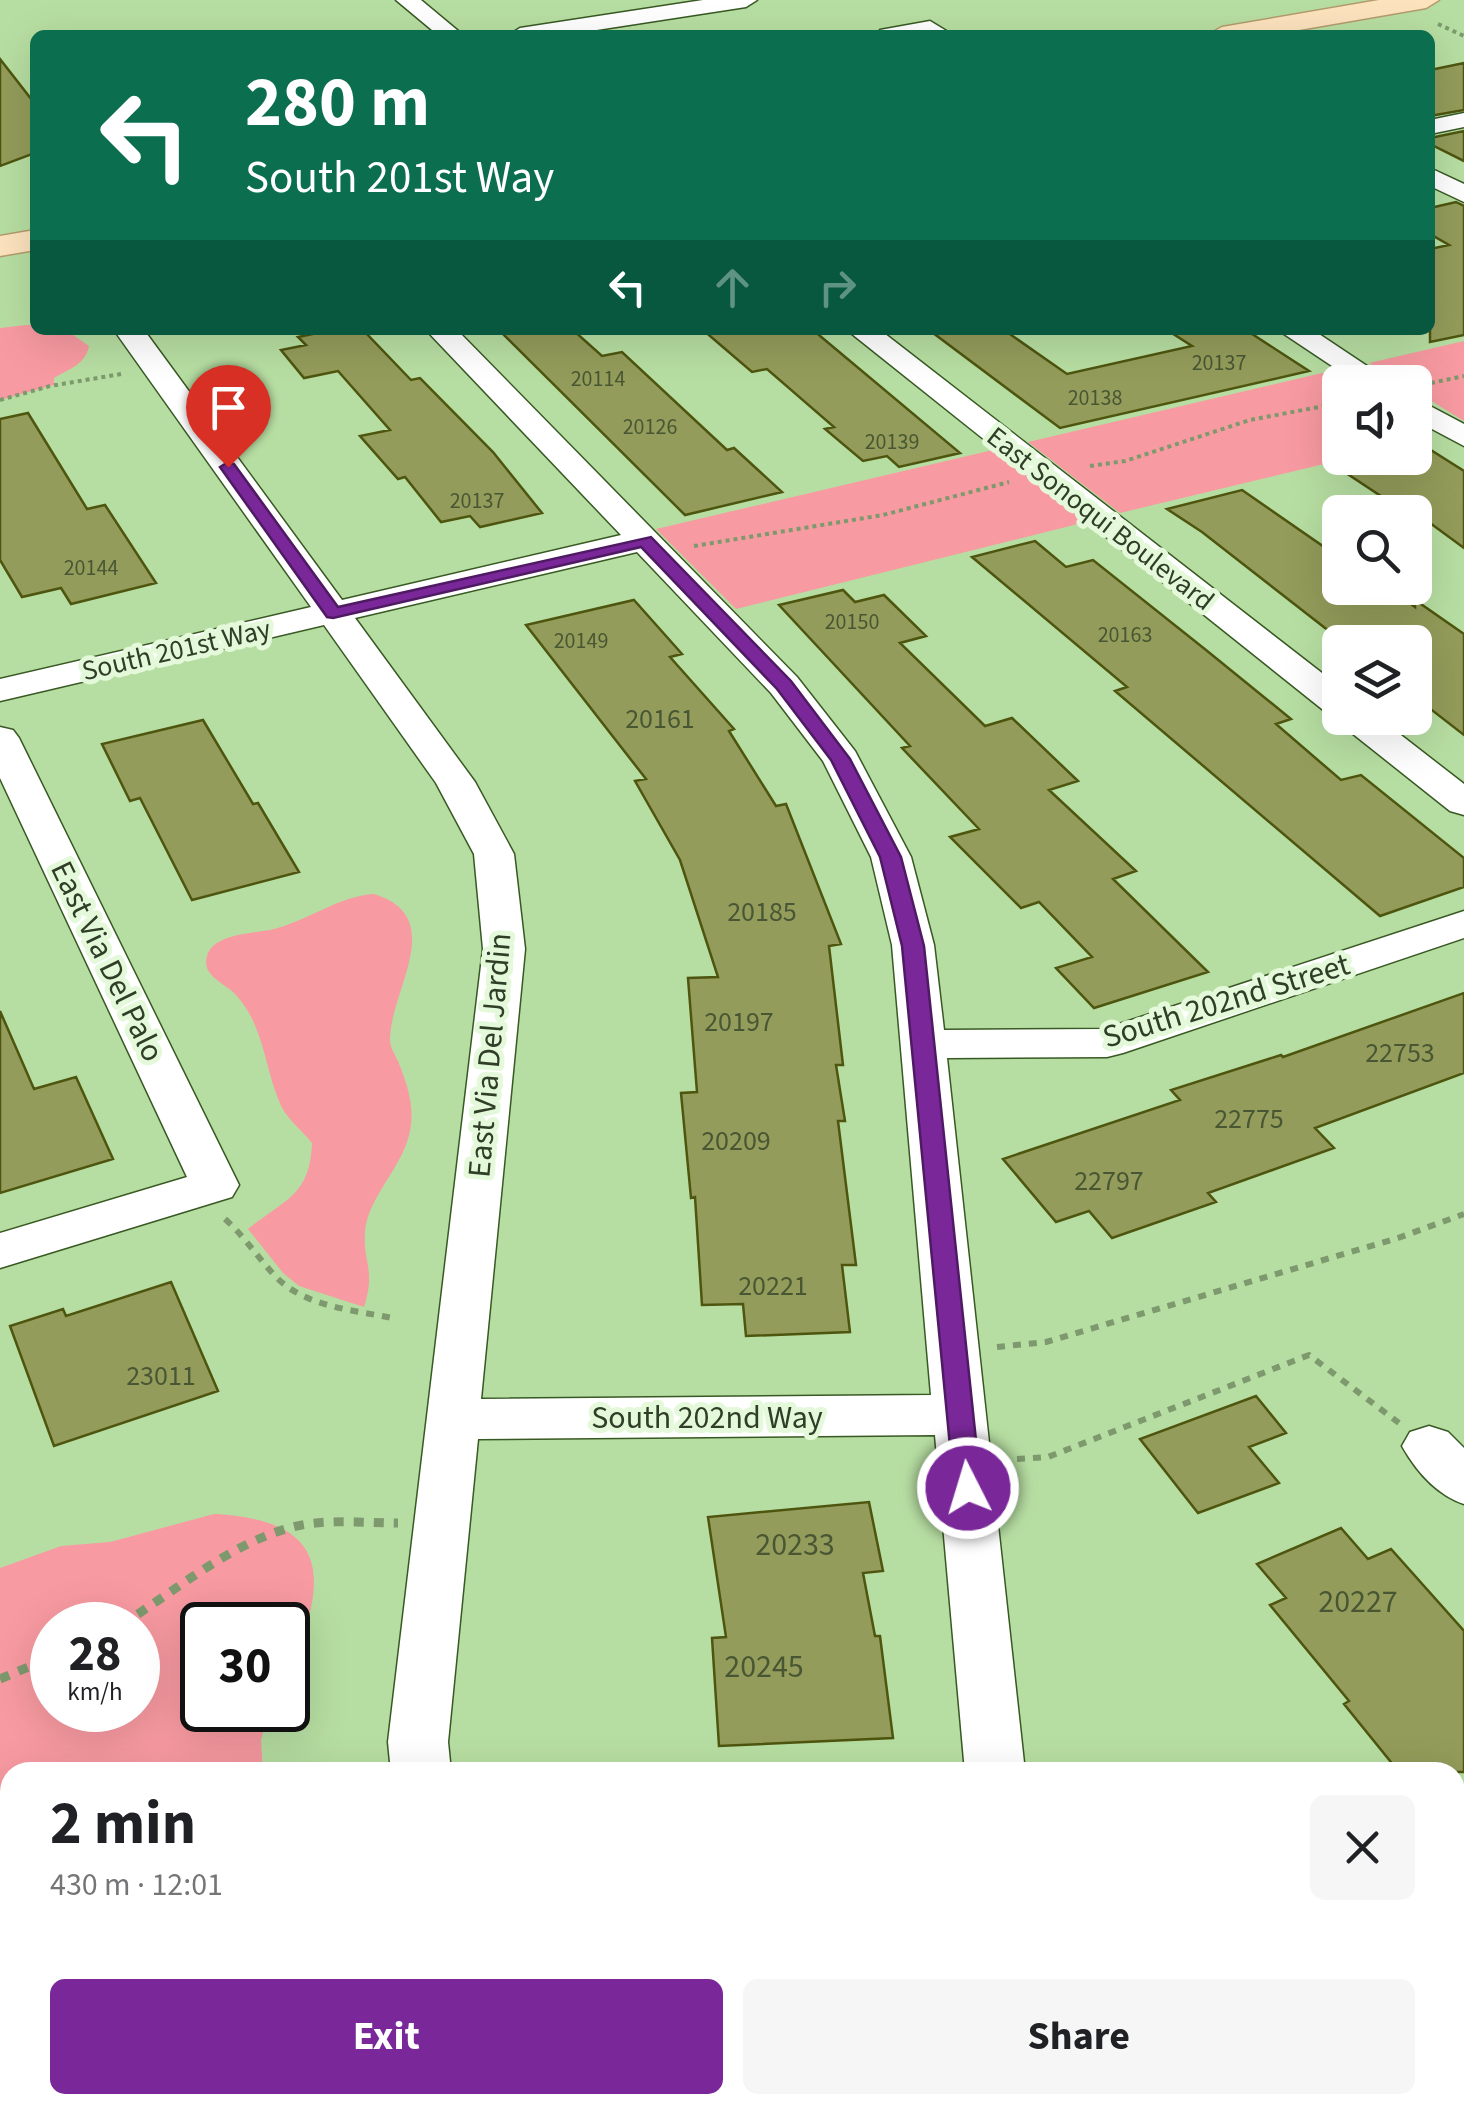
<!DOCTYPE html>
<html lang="en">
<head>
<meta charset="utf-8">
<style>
  :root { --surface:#fff; --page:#f6f6f6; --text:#202124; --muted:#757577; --accent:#7a2899 }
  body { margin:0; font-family:"Source Sans 3",sans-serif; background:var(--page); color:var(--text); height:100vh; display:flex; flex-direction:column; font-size:38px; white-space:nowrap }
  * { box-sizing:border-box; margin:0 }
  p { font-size:32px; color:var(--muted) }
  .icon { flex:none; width:55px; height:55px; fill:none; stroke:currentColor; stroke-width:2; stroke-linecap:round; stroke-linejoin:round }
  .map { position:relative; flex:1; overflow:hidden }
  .sheet { position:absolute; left:0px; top:1762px; width:1465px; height:352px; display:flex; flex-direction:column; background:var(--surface); border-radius:30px 30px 0 0; box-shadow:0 10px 40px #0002 }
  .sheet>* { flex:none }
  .banner { position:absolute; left:30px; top:30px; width:1405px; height:305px; border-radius:15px; box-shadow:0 10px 40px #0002; background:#0b6e4f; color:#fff; overflow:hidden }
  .controls { position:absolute; left:1322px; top:365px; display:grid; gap:20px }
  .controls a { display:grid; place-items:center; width:110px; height:110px; border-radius:15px; background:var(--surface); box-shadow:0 10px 40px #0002; font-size:50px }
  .speed { position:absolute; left:30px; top:1602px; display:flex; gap:20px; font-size:50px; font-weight:700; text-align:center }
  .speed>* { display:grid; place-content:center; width:130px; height:130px; border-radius:50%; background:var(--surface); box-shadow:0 10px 40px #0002; line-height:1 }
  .speed small { font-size:25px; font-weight:400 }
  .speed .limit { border:5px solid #111; border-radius:15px; background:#fff; color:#111 }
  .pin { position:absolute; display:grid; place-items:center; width:85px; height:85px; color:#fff; margin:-102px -42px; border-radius:50% 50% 50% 0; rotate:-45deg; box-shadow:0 0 10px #0007 }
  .pin .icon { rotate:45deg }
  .me { position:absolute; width:110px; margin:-55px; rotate:355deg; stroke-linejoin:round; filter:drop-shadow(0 0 8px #0008) }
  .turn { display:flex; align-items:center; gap:35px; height:210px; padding:0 50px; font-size:45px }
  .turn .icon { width:130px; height:130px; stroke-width:2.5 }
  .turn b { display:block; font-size:70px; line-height:85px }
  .lanes { display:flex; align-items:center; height:95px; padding:0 50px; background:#0003; justify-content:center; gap:50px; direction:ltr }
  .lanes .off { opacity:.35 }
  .round { display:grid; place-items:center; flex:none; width:105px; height:105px; border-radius:15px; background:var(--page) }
  .overview { display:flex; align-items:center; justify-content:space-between; height:170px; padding:0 50px }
  h1 { font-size:60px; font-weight:700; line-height:75px }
  .action { display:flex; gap:20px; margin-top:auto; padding:20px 50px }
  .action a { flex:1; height:115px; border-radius:15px; background:var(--accent); color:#fff; font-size:40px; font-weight:700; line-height:115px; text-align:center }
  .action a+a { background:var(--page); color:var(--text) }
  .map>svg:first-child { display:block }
</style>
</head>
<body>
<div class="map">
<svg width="1464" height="2113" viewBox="0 0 1464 2113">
  <rect width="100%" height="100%" fill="#b7dea2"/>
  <path fill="#f89aa1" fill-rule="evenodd" d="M26,325h9v5h31l23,16c-3,18 -20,23 -35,32v7l-54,15v-72z
    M1464,341v80l-49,-30v-9h-14l-32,-19z
    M1339,369l21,13h-20v76h9l-229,55 -92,-71z
    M997,449l89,73 -350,87 -80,-80z
    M374,894c75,23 16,96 16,146 0,7 5,15 8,21 11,28 19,52 9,81 -10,30 -40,59 -42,90 -2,33 11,37 -1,75l-65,-21 -16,-13 -35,-44c37,-30 62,-33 64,-86 -11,-14 -27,-25 -33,-42 -15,-36 -15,-75 -43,-106 -11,-12 -35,-19 -29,-39 7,-23 47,-22 67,-27 35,-9 65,-33 100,-35z
    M214,1514c122,6 113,70 74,160v-49h-86v85h67l-8,30 2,32h-253v117l-10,4v-325l61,-22 49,-4zM52,1625h86v85h-86z"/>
  <path fill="#939c5a" stroke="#4e550e" stroke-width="2.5" d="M0,59l35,45v49l-35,13z
    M1464,63v47l-34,6v-46z
    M1464,131v30l-34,-17v-6z
    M1456,202l8,4v129l-34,7v-93l19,-4 -19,-11v-26z
    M332,330h31l48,50 9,-2 73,74 49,61 -62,14 -10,-11 -29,6 -36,-45 -7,2 -38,-43 30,-6 -52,-59 -34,7 -23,-28 25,-5 -8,-8z
    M499,330h74l29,26 20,-4 105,98 7,-2 48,44 -97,23z
    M703,330h110l147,123 -61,14 -12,-11 -24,5 -38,-32 9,-2 -67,-58 -15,3z
    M929,330h75l63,44 125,-28 -25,-16h79l63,41 -249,57z
    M28,413l59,96 18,-4 51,78 -85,21 -10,-16 -39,9 -22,-37v-141z
    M1415,440l49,31v77l-49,-36h-10l-68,-45 38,-9h40z
    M1242,490l98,68v30h49l26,19v-7l49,34v101l-49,-38v-55h-72l-141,-110 -35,-23z
    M1035,541l31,26 27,-7 113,90 85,69 -15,5 65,56 20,-5 103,83v29l-84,29 -265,-225 12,-4 -155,-130z
    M843,590l12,12 29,-7 42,41 -26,7 85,83 27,-8 66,63 -29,9 87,81 -23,8 95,93 -114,36 -38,-40 36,-11 -53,-55 -18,6 -71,-71 29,-8 -77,-81 8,-2 -131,-141z
    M634,600l48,54 -12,3 64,72 -5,2 47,75 10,-2 55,140 -12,2 14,119h-7l9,56h-7l18,144h-14l8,67 -104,4 -3,-32 -41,1 -7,-108 -4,1 -10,-105 16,-1 -9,-114 30,-1 -38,-117 -45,-79 11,-2 -120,-154z
    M203,720l50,84 5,-1 41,69 -107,28 -52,-102 -10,3 -28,-57z
    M1464,993v80l-149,55 19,20 -126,45 8,9 -104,36 -23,-27 -33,11 -53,-63 177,-59 -9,-10 110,-35 2,2z
    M0,1011l34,78 42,-12 37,82 -113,34z
    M171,1282l47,109 -164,55 -44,-120 53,-17 3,7z
    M1256,1396l30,37 -37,14 30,36 -81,30 -58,-74z
    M869,1502l14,69 -20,2 12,63h5l13,102 -174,8 -7,-108 14,-1 -18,-120z
    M1341,1528l27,31 23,-10 73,82v141h-65l-55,-68 5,-3 -79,-96 16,-7 -29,-34z"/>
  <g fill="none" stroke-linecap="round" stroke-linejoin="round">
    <g stroke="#385923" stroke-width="3">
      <path id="minor" d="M396,0h25l42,35h-25z
        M703,0h54l-11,7 -182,28h-55l11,-7z
        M930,21l23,14h-76l3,-5z
        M1464,113v14l-34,7v-14z
        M1430,168l34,16v18l-34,-16z
        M114,330h30l198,270 279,-65 -195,-205h31l340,347 58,74 56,106 23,88 10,85 160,-1 360,-118v27l-341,115 -16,4 -160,1 78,714h-60l-30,-337 -457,4 -30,303 3,30h-60l-3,-30 95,-793 -9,-95 -38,-71 -112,-158 -324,76v-22l311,-72zM637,552l134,141 52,68 48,96 21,88 39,450 -450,4 44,-450 -11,-95 -39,-72 -120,-164z
        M847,330h33l460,357v31h39l85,66v31l-14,-4 -107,-85 -4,-10 -12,-3z
        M1278,330h35l78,52h-35z
        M1415,398l49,26v22l-49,-26z
        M0,727l13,3 6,8 220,447 -7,12 -232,71v-35l187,-56 -187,-399z
        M1429,1426l19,6 16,16v56c-27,-9 -48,-33 -62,-58l8,-14z
        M443,2105h68l2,8h-68z
        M1090,2105h69l3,8h-68z"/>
    </g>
    <g stroke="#b39c6c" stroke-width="3">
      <path id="major" d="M1379,0h60l-13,8 -156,27h-62l14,-8z
        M35,230v20l-35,6v-20z"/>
    </g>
    <path stroke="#7d996d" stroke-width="4" stroke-dasharray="4 4" stroke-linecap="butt" d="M1438,24l26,12
      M1431,383l33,-7
      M0,400l50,-14 71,-12
      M1090,466l35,-5 125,-41 90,-17
      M694,546l189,-31 126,-33"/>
    <path stroke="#7d996d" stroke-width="6" stroke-dasharray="8 8" stroke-linecap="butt" d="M225,1219c20,18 33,39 51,58 29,30 78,33 116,41
      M997,1347l49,-5 352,-104 66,-24
      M1017,1459l31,-2 261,-102 90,68"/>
    <path stroke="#7d996d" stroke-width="9" stroke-dasharray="10 10" stroke-linecap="butt" d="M121,1625c53,-33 107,-80 168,-97 35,-10 73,-5 109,-5
      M0,1679l52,-22"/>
    <use href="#minor" fill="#fff" fill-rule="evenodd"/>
    <use href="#major" fill="#fce2bd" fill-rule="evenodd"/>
  </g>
  <path fill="#7a2899" stroke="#4f1a63" stroke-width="2.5" d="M228,462l6,2 104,143 313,-70 140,144 59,78 51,98 23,89 57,542 -4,8 -9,3 -10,-3 -4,-8 -52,-542 -22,-89 -49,-97 -54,-71 -136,-142 -308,71 -6,-1 -107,-150z"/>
  <g text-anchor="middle" stroke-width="10" stroke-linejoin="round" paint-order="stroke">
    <g font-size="22" fill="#485633">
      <text x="1219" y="370">20137</text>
      <text x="598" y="386">20114</text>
      <text x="1095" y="405">20138</text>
      <text x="650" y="434">20126</text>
      <text x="892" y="449">20139</text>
      <text x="477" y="508">20137</text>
      <text x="91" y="575">20144</text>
      <text x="852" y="629">20150</text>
      <text x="1125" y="642">20163</text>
      <text x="581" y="648">20149</text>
    </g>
    <g font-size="28" fill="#2f3e26" stroke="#e4f8da">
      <text transform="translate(1101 518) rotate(38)" y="10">East Sonoqui Boulevard</text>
      <text transform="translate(176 649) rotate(-13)" y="10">South 201st Way</text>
    </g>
    <g font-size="28" fill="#485633">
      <text x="660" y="728">20161</text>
      <text x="762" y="921">20185</text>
      <text x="739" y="1031">20197</text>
      <text x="1400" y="1062">22753</text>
      <text x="1249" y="1128">22775</text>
      <text x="736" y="1150">20209</text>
      <text x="1109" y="1190">22797</text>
      <text x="773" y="1295">20221</text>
      <text x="161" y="1385">23011</text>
    </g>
    <g font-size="32" fill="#2f3e26" stroke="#e4f8da">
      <text transform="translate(108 961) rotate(64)" y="11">East Via Del Palo</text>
      <text transform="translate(1226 1000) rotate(-17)" y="11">South 202nd Street</text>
      <text transform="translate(489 1055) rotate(-85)" y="11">East Via Del Jardin</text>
      <text x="707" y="1428">South 202nd Way</text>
    </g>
    <g font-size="32" fill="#485633">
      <text x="795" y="1555">20233</text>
      <text x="1358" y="1612">20227</text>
      <text x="764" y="1677">20245</text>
    </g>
  </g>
</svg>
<div class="controls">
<a><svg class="icon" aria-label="sound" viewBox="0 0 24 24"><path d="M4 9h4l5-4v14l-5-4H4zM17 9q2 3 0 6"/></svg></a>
<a><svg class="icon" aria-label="search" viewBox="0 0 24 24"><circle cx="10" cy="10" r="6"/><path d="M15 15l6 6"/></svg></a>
<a><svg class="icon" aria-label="layers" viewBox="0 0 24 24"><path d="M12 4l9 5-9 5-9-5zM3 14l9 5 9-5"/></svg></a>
</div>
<div class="speed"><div>28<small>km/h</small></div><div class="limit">30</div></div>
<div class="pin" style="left:228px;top:467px;background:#d93025"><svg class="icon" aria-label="arrive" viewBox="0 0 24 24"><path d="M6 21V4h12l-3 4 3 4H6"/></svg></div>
<svg class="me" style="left:968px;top:1488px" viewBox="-20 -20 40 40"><circle r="17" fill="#7a2899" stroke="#fff" stroke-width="3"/><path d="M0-11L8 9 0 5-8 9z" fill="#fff"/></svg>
<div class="banner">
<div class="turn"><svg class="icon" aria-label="left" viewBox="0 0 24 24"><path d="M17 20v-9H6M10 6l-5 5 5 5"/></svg><div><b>280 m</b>South 201st Way</div></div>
<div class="lanes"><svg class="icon" aria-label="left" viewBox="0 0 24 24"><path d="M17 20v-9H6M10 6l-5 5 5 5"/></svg><svg class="icon off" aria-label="ahead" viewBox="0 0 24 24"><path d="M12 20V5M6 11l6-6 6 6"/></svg><svg class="icon off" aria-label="right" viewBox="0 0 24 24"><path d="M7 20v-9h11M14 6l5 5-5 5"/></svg></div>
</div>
<section class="sheet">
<div class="overview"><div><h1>2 min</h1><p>430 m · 12:01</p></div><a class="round"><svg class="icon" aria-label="close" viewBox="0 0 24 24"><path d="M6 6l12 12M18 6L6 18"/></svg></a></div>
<div class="action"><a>Exit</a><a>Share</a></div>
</section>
</div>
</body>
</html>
